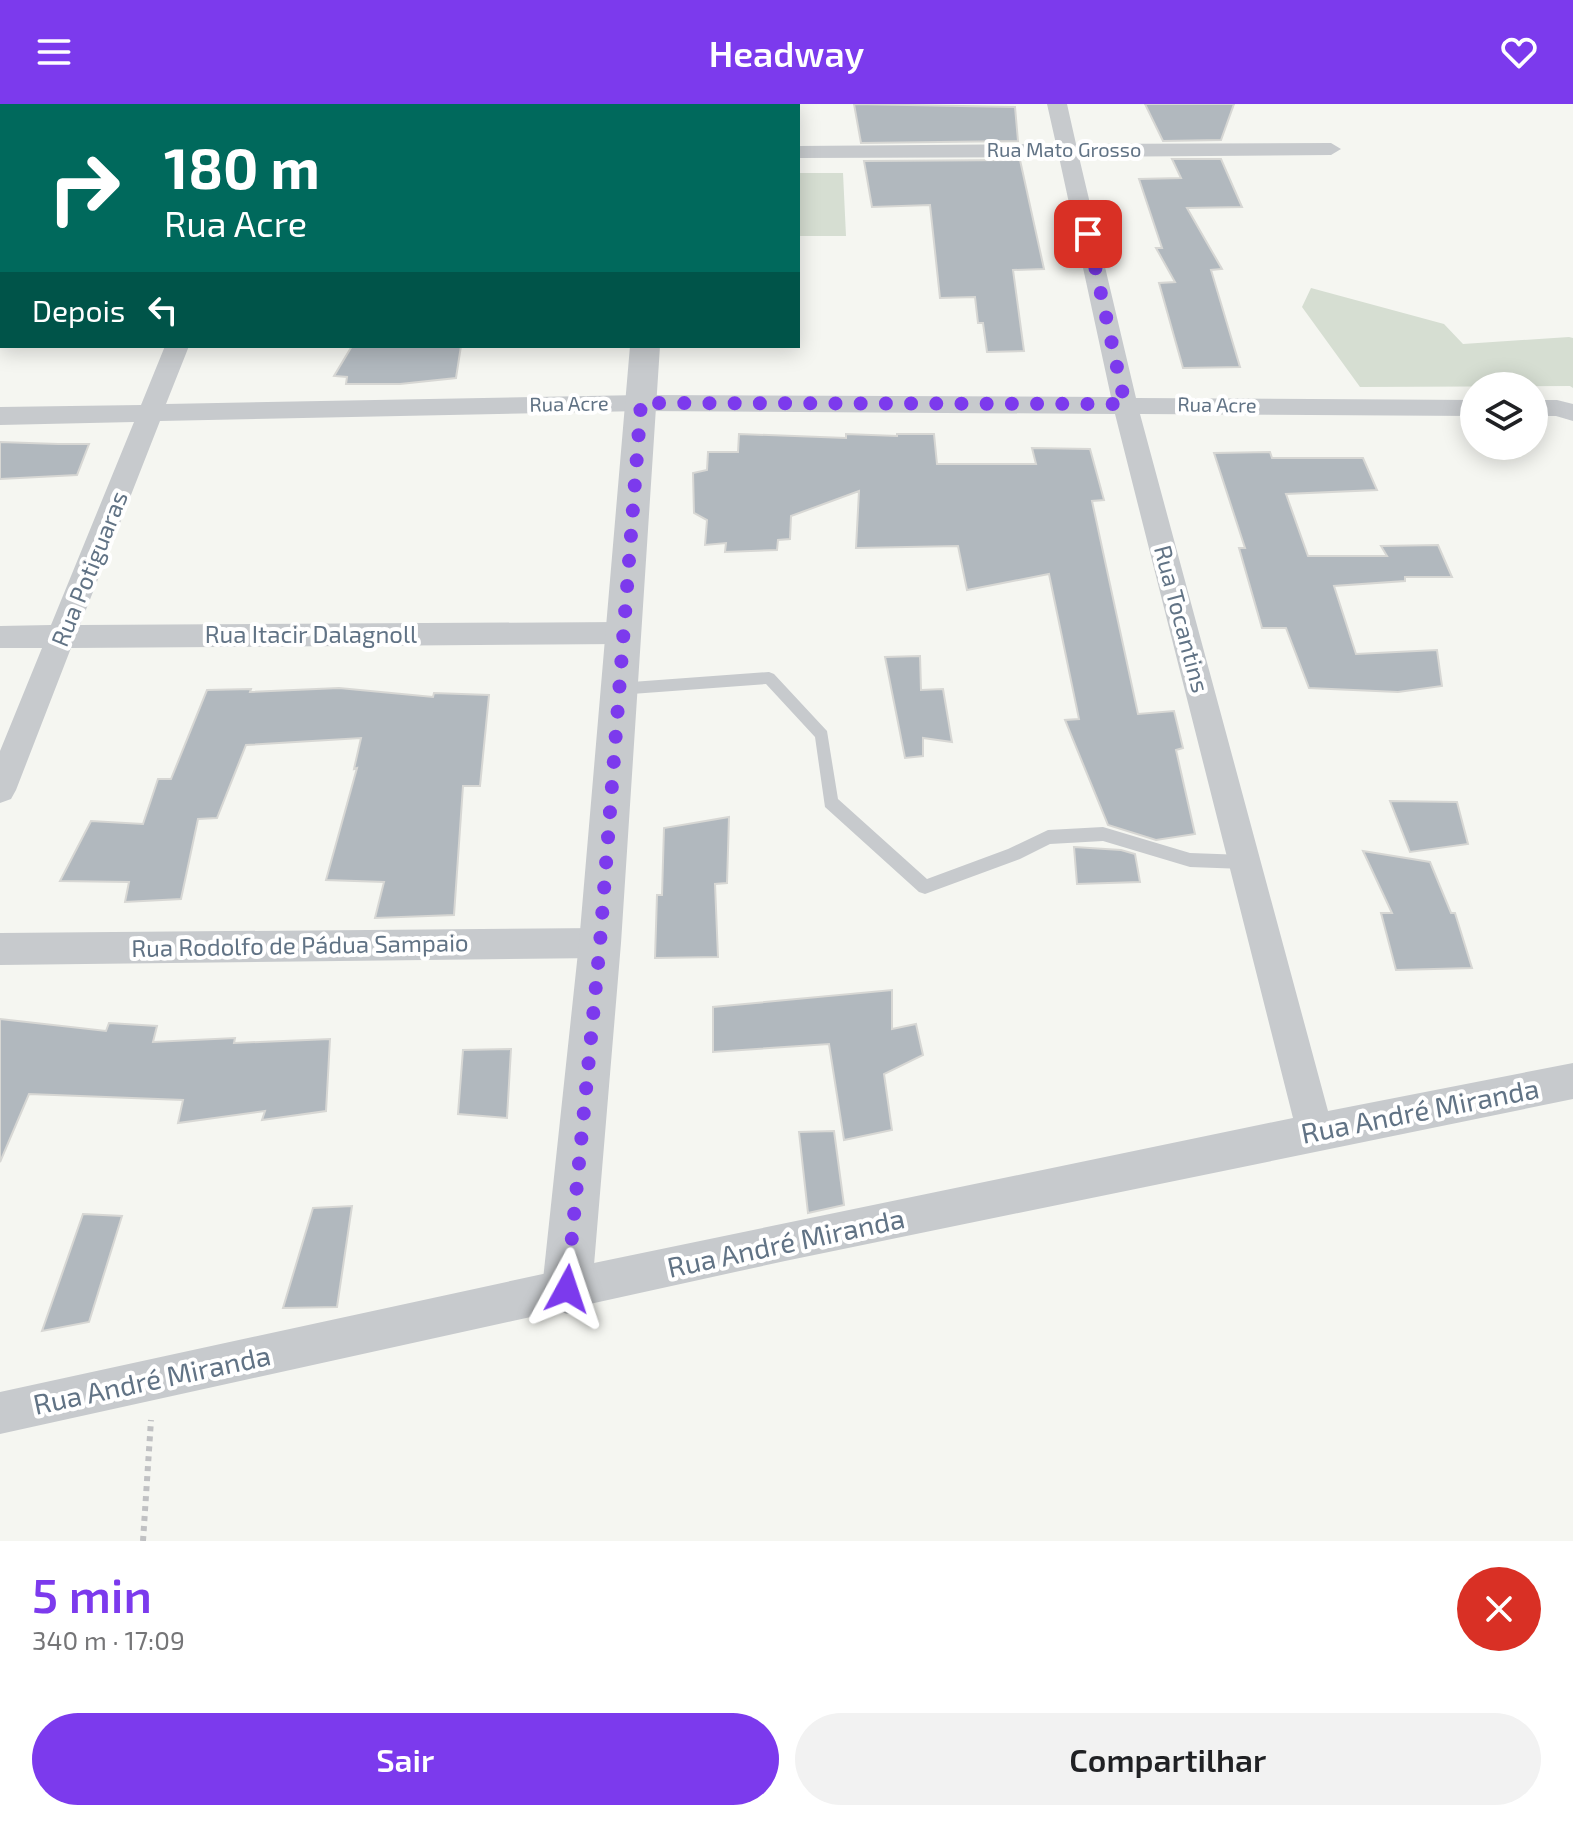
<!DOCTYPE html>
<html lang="pt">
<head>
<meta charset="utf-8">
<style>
  :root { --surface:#fff; --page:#f2f2f2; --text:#202124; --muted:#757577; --accent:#7c3aed }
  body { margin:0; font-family:"Exo 2",sans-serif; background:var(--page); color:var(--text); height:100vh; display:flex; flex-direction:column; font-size:30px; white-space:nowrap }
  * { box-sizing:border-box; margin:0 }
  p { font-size:26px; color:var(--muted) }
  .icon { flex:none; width:44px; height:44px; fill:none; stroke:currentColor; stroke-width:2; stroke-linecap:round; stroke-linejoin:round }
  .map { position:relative; height:1437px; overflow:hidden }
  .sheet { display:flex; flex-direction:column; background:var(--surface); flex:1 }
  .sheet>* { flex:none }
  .top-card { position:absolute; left:0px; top:0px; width:800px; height:244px; box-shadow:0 4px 20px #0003; background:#00695c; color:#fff; overflow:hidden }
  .tools { position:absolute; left:1460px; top:268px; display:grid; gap:16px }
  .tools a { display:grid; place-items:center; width:88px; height:88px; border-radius:50%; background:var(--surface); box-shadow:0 4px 20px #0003; font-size:40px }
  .pin { position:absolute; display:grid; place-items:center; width:68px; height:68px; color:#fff; margin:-34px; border-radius:16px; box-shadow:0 4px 12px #0006 }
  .me { position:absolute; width:88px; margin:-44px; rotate:5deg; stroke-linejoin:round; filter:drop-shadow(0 0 6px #0008) }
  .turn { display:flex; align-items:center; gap:28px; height:168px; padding:0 32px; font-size:36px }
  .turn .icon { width:104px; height:104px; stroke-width:2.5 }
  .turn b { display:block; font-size:56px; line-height:68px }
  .then { display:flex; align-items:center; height:76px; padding:0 32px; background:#0003; gap:16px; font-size:30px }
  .round { display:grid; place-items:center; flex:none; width:84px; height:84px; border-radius:42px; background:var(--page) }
  .overview { display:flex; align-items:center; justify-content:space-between; height:136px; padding:0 32px }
  h1 { font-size:48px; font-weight:600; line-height:60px; color:var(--accent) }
  .cta { display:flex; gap:16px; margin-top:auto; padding:16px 32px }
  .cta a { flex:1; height:92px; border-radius:48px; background:var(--accent); color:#fff; font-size:32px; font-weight:600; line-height:92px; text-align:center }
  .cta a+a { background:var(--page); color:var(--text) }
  header { display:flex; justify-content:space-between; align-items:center; height:104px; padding:0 32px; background:var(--accent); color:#fff; font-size:36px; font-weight:600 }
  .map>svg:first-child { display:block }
</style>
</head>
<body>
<header><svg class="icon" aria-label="menu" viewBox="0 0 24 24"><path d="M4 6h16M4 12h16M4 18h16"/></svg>Headway<svg class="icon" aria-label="heart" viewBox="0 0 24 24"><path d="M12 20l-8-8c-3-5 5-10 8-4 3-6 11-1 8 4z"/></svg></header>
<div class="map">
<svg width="1573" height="1437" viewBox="0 0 1573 1437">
  <rect width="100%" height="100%" fill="#f5f6f1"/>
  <path fill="#d6ded2" d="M798,69h45l3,63h-48z
    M1311,184l133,36 19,20 106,-7 4,1v50l-3,-2 -210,1 -58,-80z"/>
  <path fill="#b1b8be" stroke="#d7d7d4" stroke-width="2" d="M854,0l161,3 3,34 -157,2z
    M1145,0h89l-13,36 -58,1z
    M1172,55h49l21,48 -55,1 35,61 -11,1 29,97 -57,1 -24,-85 16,-1 -19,-34h6l-23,-69 42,-1z
    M1020,56l24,109 -31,1 11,81 -37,1 -4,-29h-5l-3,-26 -35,1 -10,-93 -58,2 -8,-46z
    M352,242h109l-5,32 -56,6h-54l1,-7 -13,-1z
    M739,330l107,4v-4l51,2v-2h37l3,30h99l-4,-16 58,1 14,51 -12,1 46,213 36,-3 9,37 -7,2 19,84 -39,6 -48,-15 -43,-105 14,-1 -30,-145 -82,16 -9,-44 -102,2 3,-57 -68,25 -1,23 -12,1 -1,10 -52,2 1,-9 -21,2 2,-25 -13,-7 -1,-40 14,-3 1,-18h30z
    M0,338l58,2h31l-12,31 -77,4z
    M1270,348l2,6h91l14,32 -91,4 22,62h79l-6,-10 57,-1 14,32h-47v4l-71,5 22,68 81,-4 5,36 -44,6 -89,-4 -23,-60h-24l-23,-80h6l-31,-95z
    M920,552l1,34 22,-1 9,53 -29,-4v18l-18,2 -20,-101z
    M339,584l94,9 1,-4 55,2 -9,91h-17l-9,129 -79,3 9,-36 -58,-2 31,-112 -3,1 7,-31 -115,7 -29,73 -19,1 -17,80 -56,3 4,-20 -69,-1 31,-60 52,3 15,-45h13l36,-89 44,-1 -1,3z
    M1390,697l67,1 11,42 -58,8z
    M729,713l-2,66 -12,1 3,73 -63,1 2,-63h5l2,-67z
    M1074,743l47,3 14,4 5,28 -63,2z
    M1363,747l67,11 21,51h4l17,55 -76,2 -15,-57h11z
    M892,886v39l24,-5 7,31 -39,19 8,56 -48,10 -15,-96 -116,8v-45z
    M0,915l106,12 3,-8 48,3 -4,16 82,-4 -1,5 96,-4 -4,72 -64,9 3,-9 -87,12 5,-23 -154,-6 -29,68z
    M511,945l-4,69 -49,-4 5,-64z
    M834,1027l10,74 -36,8 -9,-81z
    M352,1102l-15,101 -54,1 30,-100z
    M83,1110l39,2 -33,106 -47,9z"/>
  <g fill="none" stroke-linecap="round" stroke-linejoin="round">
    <path stroke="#c0c1c3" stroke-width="6" stroke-dasharray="5 5" stroke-linecap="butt" d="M143,1437l8,-121"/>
    <path fill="#c7cacd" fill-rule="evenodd" d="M769,568l5,2 53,57 11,68 89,80 81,-30 40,-19 55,-3 87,26 54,2 6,2 2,5 -2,5 -6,2 -54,-2 -87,-26 -53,3 -30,15 -95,35 -6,-2 -94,-85 -10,-70 -49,-53 -148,11 -7,-6 7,-6z"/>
    <path fill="#c7cacd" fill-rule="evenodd" d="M257,0h20v2h-20z
      M1047,0h20l9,40 255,-1 10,6 -10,6 -252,2 57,241 338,2v16l-334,-2 188,697 245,-48v36l-788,162 -785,173v-42l589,-128 704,-146 -178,-704 -474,-3 -481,10 -80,204 542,-3 10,3 4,8 -4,8 -10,3 -551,4 -55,142 -5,9 -11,4v-52l42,-103h-42v-22l51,-1 83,-203 -134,3v-18l141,-2 24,-59h24l-23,58 475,-9 470,2 -52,-240 -261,1v-12l258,-2z
      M0,44h2v12h-2z
      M1534,296h23l16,4v17l-17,-5h-22z
      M600,824l12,4 5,11 -5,11 -12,4 -600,7v-32z"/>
    <path fill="#c7cacd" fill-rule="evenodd" d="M650,0h26l-27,2z
      M630,242h30l-39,597 -29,346 -7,18 -18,7 -18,-7 -7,-18 37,-346z"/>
  </g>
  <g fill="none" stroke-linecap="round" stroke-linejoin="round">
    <path stroke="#7c3aed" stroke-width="14" stroke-dasharray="0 25.2" d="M567,1185l33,-346 41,-540 484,1 -37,-170"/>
  </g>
  <g text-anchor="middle" stroke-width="8" stroke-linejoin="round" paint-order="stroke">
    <g font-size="20" fill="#617385" stroke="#fff">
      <text x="1064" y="53">Rua Mato Grosso</text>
      <text transform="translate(569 300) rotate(-1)" y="7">Rua Acre</text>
      <text transform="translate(1217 301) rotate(1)" y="7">Rua Acre</text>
    </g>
    <g font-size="24" fill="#617385" stroke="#fff">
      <text transform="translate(90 465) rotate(-68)" y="8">Rua Potiguaras</text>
      <text transform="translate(1181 515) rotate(75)" y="8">Rua Tocantins</text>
      <text x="311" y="539">Rua Itacir Dalagnoll</text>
      <text transform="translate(300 842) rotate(-1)" y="8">Rua Rodolfo de Pádua Sampaio</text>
    </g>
    <g font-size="28" fill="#617385" stroke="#fff">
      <text transform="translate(1420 1007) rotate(-11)" y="10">Rua André Miranda</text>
      <text transform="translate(786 1139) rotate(-12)" y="10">Rua André Miranda</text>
      <text transform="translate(152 1276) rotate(-12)" y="10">Rua André Miranda</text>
    </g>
  </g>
</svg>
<div class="tools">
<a><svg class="icon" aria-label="layers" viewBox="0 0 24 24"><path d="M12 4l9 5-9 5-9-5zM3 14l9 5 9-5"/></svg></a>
</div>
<div class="pin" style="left:1088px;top:130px;background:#d93025"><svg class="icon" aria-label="arrive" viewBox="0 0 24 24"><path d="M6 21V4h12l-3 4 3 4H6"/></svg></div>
<svg class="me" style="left:567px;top:1185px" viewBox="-20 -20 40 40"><path d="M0-17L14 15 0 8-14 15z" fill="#7c3aed" stroke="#fff" stroke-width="4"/></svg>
<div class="top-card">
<div class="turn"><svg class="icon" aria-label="right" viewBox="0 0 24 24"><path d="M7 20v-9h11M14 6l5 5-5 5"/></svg><div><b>180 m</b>Rua Acre</div></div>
<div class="then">Depois<svg class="icon" aria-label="left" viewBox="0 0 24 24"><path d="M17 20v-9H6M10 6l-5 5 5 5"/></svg></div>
</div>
</div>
<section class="sheet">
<div class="overview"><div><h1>5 min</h1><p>340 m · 17:09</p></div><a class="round" style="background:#d93025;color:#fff"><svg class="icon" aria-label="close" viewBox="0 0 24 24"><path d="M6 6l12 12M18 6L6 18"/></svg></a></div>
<div class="cta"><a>Sair</a><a>Compartilhar</a></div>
</section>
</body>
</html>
